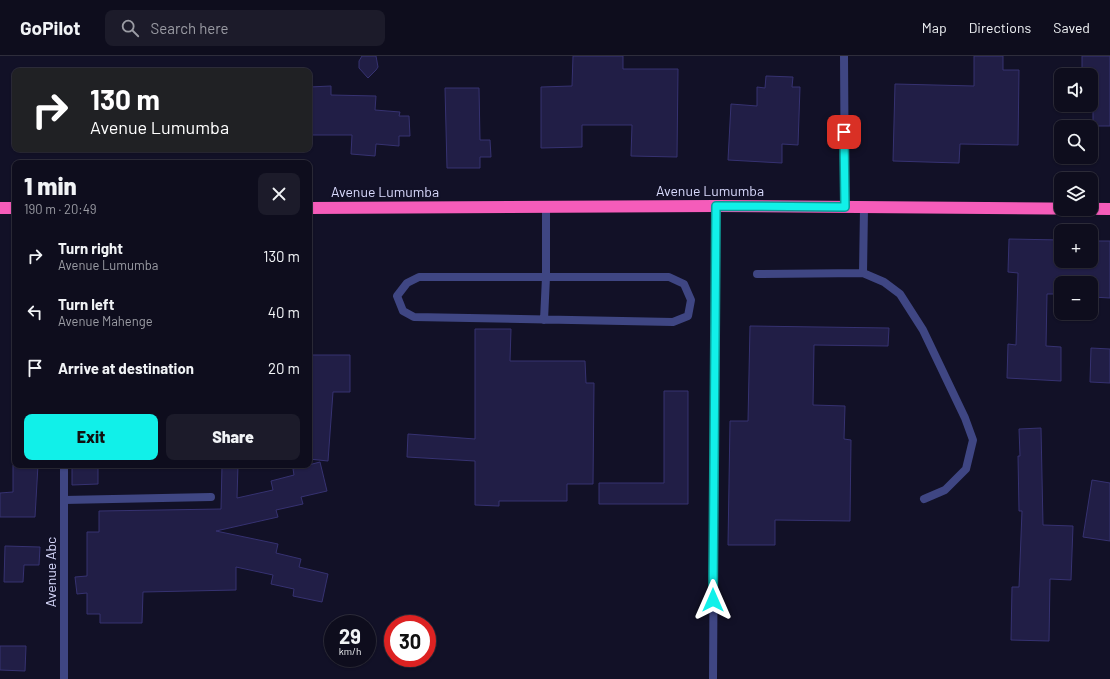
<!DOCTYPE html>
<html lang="en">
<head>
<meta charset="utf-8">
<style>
  :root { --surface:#0e0d1d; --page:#1c1b2a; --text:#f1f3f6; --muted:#9b9ca4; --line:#2e2d3b; --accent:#11f0e9 }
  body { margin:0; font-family:Barlow,sans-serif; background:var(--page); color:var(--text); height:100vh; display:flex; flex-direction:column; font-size:15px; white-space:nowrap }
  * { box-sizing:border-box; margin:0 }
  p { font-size:13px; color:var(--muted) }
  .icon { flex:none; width:22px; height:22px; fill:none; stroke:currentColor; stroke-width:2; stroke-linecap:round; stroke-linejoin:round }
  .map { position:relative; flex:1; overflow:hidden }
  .drawer { position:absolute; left:12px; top:104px; width:300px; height:308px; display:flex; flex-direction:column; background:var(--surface); border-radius:8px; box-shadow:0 1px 3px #0004,0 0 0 1px var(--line) }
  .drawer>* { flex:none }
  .banner { position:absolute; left:12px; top:12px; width:300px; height:84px; border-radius:8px; box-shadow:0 1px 3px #0004,0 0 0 1px var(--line); background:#202124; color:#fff; overflow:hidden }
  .tools { position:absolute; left:1054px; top:12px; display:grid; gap:8px }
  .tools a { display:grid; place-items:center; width:44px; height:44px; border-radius:8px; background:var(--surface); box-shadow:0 1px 3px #0004,0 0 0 1px var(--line); font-size:20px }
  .speed { position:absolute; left:324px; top:559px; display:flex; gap:8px; font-size:20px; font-weight:700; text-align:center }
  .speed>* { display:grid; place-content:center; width:52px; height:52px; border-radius:50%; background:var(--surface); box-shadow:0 1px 3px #0004,0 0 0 1px var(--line); line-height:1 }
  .speed small { font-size:10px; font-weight:400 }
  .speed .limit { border:6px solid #d22; background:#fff; color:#111 }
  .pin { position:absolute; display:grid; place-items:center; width:34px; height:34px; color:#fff; margin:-17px; border-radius:8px; box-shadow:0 2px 6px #0006 }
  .me { position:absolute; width:44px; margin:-22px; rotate:0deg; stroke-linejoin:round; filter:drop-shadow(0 0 3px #0008) }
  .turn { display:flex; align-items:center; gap:14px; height:84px; padding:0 12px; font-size:18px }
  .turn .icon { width:52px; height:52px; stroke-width:2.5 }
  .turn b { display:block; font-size:28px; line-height:34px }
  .round { display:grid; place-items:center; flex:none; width:42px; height:42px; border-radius:8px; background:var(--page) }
  .overview { display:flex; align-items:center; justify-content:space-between; height:68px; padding:0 12px }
  h1 { font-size:24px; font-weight:800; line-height:30px }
  .primary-button { display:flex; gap:8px; margin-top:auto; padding:8px 12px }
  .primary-button a { flex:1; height:46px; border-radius:8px; background:var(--accent); color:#111; font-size:16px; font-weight:800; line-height:46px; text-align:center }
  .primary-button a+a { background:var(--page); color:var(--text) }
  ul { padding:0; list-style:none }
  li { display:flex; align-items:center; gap:12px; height:56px; padding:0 12px }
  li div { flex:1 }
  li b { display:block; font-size:15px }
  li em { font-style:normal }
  header { display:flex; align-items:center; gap:24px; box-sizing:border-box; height:56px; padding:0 20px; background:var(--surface); border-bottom:1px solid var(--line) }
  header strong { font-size:19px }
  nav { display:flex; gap:22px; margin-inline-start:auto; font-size:14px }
  .search { width:280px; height:36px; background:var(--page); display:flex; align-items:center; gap:10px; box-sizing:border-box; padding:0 14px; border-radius:8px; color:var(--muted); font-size:15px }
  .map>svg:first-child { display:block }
</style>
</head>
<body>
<header>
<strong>GoPilot</strong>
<div class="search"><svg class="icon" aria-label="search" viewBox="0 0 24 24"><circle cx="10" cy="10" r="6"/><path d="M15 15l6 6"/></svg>Search here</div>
<nav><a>Map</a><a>Directions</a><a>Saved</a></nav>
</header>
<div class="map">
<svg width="1110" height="623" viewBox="0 0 1110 623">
  <rect width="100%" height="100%" fill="#121127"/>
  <path fill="#211e46" stroke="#363271" d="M362,0h14l2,11 -2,3 -8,8 -9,-10v-7z
    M573,0h50v13h55l-1,88 -46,-1 1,-31h-50v22l-41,1v-61l31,-1z
    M974,0h29v14h16l-1,75 -58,-1 -1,19 -66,-2 2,-77 79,2z
    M1082,0h28v70h-17v-43h-2v-8h-9z
    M766,20l27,1 -1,10h8l-2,58 -16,-1v19l-54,-3 3,-56 26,2v-19l8,1z
    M331,30v9l45,1 -1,14 25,2 -1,4h10l1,20h-11v10l-23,-2 -1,12 -24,-2 1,-19h-43v-48z
    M445,32h34l1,52h10l1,17h-11v11h-33z
    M1009,183l52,1v21h30v-20h19v57l-18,-1 1,-14h-32v11h-14l-1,52 15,1v34l-54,-3 1,-34 8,1 2,-72 -10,-1z
    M750,270l139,2 -1,18 -74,-1 -1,60 32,1 -1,33 7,1 -1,81 -75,-1v25h-47l2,-124h18z
    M475,273h36l-1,32h75l1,22h8l-1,101h-26v17h-68v5l-24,-1v-44l-68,-4 1,-23 67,5z
    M1091,292l19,1v34l-20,-1z
    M309,299h41v37h-17l-5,69 -19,-2z
    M664,335h24v113h-89v-21h65z
    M1041,372l2,97 30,1 -2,54 -21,-1 -1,62 -38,-1 1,-53h7l3,-76h-3l-1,-55h2l-1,-27z
    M320,406l7,29 -26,6 2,7 -27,6 2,7 -62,14 62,13 -2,9 25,6 -2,8 29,7 -6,28 -29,-6 1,-7 -23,-5 2,-9 -37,-8v23l-93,2 -1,31h-42v-9h-13v-21l-10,1 -2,-17 12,-1v-44h12v-21l122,-2 1,-44h16l-1,33 36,-8 -2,-9 23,-6 -1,-6z
    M13,409h25l-3,52h-35v-24l13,-1z
    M72,409h26v19l-26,1z
    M1092,424l18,3v58l-27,-4z
    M5,490l35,1 -1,18h-15l-1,17h-19z
    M0,590h26l-1,25 -25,-1z"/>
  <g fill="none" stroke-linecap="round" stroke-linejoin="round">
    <path stroke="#3f4683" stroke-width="8" d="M864,152l-1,65 21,9 16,12 23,36 42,88 8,22 -7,29 -21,21 -21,9
      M757,218l106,-1
      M419,221h250l15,7 7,16 -3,16 -15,6 -259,-5 -11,-6 -6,-15 10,-13z
      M544,264l2,-43v-70
      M64,444l147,-3"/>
    <path stroke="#3f4683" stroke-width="8" d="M844,0l1,151
      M64,623v-214
      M713,623l3,-473"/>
    <path stroke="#f55cba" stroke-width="12" d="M0,152h15
      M309,152l407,-2 394,3"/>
  </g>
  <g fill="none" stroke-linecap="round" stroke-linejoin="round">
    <g stroke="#0b9c97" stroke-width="10">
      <path id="route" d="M713,544l3,-394 129,1 -1,-75"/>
    </g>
    <use href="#route" stroke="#11f0e9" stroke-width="7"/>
  </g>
  <g text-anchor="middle" stroke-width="4" stroke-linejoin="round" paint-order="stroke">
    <g font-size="14" fill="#d9dafd" stroke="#121127">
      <text x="710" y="140">Avenue Lumumba</text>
      <text x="385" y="141">Avenue Lumumba</text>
      <text transform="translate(51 516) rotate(-90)" y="5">Avenue Abc</text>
    </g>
  </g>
</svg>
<div class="tools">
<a><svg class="icon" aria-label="sound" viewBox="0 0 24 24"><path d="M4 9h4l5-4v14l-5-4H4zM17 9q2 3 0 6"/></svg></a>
<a><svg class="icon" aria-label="search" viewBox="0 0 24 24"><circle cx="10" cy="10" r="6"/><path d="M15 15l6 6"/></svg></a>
<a><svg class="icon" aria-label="layers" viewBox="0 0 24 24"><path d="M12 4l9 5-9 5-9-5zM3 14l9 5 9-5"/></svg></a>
<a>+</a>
<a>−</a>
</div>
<div class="speed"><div>29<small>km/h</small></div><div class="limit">30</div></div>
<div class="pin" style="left:844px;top:76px;background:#d93025"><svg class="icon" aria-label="arrive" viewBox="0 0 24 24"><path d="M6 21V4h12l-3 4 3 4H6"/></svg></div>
<svg class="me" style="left:713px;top:544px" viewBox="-20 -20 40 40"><path d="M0-17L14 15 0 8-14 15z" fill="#11f0e9" stroke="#fff" stroke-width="4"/></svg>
<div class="banner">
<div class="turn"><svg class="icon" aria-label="right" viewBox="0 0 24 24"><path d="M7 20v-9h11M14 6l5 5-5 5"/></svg><div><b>130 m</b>Avenue Lumumba</div></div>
</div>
<section class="drawer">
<div class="overview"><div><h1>1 min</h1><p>190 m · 20:49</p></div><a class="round"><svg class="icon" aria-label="close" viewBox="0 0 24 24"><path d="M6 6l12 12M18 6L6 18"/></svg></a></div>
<ul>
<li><svg class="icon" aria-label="right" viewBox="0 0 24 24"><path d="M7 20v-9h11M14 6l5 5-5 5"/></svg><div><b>Turn right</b><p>Avenue Lumumba</p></div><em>130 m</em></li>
<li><svg class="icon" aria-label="left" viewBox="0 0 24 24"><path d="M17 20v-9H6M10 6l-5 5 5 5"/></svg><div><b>Turn left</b><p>Avenue Mahenge</p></div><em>40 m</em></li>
<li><svg class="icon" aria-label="arrive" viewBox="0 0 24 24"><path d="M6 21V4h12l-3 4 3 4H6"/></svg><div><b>Arrive at destination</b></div><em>20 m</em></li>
</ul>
<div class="primary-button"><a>Exit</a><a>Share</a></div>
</section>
</div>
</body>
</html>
